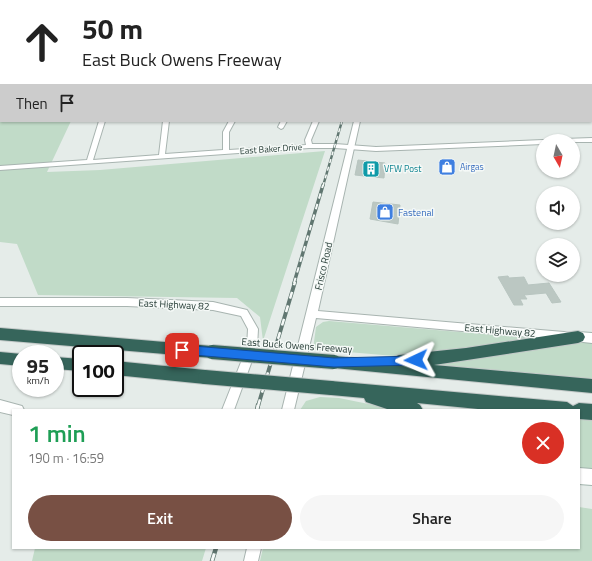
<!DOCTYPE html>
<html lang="en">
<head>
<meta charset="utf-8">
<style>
  :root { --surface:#fff; --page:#f6f6f6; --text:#222; --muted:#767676; --accent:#785044 }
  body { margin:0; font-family:"Titillium Web",sans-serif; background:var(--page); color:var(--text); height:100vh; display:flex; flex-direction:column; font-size:15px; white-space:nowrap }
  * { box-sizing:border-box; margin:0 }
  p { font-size:13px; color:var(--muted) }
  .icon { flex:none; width:22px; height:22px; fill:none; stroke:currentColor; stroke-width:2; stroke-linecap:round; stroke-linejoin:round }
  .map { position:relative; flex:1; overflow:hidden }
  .side { position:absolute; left:12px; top:409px; width:568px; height:140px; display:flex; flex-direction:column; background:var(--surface); border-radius:0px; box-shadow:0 1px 3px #0004 }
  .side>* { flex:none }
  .hud { position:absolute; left:0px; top:0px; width:592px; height:122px; box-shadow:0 1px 3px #0004; background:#fff; color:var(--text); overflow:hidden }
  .needle { width:26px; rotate:171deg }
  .fabs { position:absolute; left:536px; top:134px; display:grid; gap:8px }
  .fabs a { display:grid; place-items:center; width:44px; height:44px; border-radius:50%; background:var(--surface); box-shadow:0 1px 3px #0004; font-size:20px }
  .speed { position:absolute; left:12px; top:345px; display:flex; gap:8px; font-size:20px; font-weight:700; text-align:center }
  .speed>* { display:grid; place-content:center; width:52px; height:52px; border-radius:50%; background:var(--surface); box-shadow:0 1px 3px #0004; line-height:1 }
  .speed small { font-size:10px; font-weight:400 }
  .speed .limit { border:2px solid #111; border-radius:6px; background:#fff; color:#111 }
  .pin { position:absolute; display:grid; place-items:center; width:34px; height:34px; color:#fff; margin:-17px; border-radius:8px; box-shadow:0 2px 6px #0006 }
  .me { position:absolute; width:44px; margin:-22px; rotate:268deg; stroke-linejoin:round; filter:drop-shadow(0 0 3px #0008) }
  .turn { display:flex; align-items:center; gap:14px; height:84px; padding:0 16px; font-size:18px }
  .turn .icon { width:52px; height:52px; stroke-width:2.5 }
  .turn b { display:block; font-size:28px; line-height:34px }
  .then { display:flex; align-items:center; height:38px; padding:0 16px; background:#0003; gap:8px; font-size:15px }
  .round { display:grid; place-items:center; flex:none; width:42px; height:42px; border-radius:21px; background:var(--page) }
  .head { display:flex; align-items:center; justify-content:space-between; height:68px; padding:0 16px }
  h1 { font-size:24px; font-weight:600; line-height:30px; color:#1e9e55 }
  .button { display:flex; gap:8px; margin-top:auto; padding:8px 16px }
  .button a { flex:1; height:46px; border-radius:24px; background:var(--accent); color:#fff; font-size:16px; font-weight:600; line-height:46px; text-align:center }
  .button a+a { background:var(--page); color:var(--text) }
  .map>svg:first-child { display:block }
</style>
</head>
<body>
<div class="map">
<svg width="592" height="561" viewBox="0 0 592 561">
  <rect width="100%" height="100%" fill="#e5ece9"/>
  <path fill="#c1dbc8" d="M0,0h83l-82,1v120h70l-24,51 53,-2 225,-19 -62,190 -3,-24 -23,-19 -199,-3 -21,-51 -17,-2z
    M329,321l203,17v2l-126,17 -93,-8 3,-22 7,-5z
    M575,343h17v36l-181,-14z
    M320,397l19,1 59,12h-98l6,-9z
    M579,419l13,1v54l-13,-3z
    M579,507l13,2v52h-332l3,-13h316z
    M35,548h171l-4,13h-170z"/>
  <path fill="#bbc7c2" stroke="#b8c5c0" d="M443,159l11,2 -2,13 -12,-2z
    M358,160l27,3 -1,15 -29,-3z
    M373,202l27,3 -2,19 -28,-5z
    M508,276l1,2 15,-1 4,8 21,-2 12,19 -9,1 -6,-10 -22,2 3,4h-7l3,6h-9l-16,-28z"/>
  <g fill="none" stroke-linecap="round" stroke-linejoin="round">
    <g stroke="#a8b4b0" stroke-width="2">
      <path id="minor" d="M221,0h4l1,1h-4z
        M326,0h4l2,1h-4z
        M461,0h22l3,1h-22z
        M591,14h1v2h-1z
        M591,56h1v2h-1z
        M591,93h1v2h-1z
        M99,121h6l-12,39 66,-5 4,-34h6l-4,33 58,-4v-18l6,-11h6l-6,11v18l77,-5 -1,-5 8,-19h6l-8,19 1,4h23l41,3 167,-7 2,1h-2v3l-167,7 -41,-3h-26l-309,22v-4l87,-6z
        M281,121h6l-4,7 -2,1 -3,-2z
        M592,138v4h-19v-1h-13l3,-2z"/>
    </g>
    <g stroke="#a8b4b0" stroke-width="2">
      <path id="tertiary" d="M412,0h4l-5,1z
        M354,121h6l-42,190 246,21 4,1 1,3 -1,3 -4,1 -248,-22 -22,92h-12z
        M0,298h127l86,4 34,8 11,19 -1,18 -23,63h-12l25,-63 1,-18 -7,-13 -28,-6 -86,-4h-127z
        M0,400l22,6 2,4h-11v5l-13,-3z
        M247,548h14l-3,13h-14z"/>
    </g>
    <g stroke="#a2b4ad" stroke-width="2">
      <path id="secondary" d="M578,332l14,1v10l-18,-2 -2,-4 2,-4z
        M579,468l13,1v16l-13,-1z"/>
    </g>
    <g stroke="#c2c8c7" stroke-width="2">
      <path id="motorway" d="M0,328l212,18 5,2 2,4 -2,4 -5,2 -212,-18z
        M578,331l5,2 2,4 -2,4 -5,2 -144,22 158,14v14l-258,-25 -5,-1 -2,-5 2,-5 5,-1 58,5 2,-4 5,-2 67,-7z
        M0,352l22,2 -1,12 -21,-2z
        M55,357l26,2v12l-26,-2z
        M115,361l90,9 5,2 2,5 -2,5 -5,2 -90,-9z
        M331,381l236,21 6,4 6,-3 13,1v16l-13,-1v-9h-91l-71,-7 3,2 3,5h-33l-24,-8 -2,-4 -33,-3 -5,-2 -2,-5 2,-5z"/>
    </g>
    <use href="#minor" fill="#fff" fill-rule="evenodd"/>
    <use href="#tertiary" fill="#fff" fill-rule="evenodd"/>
    <use href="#secondary" fill="#fff" fill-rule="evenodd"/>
    <use href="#motorway" fill="#36655b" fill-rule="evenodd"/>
    <g stroke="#617771" stroke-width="2.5">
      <path id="rail-far3" d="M323,186l19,-65"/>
    </g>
    <g stroke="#617771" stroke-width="3.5">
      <path id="rail-far2" d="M294,283l29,-98"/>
    </g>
    <g stroke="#617771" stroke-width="4">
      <path id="rail-far1" d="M258,406l37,-124"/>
    </g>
    <g stroke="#617771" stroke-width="4.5">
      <path id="rail" d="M257,410l1,-5
        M212,561l4,-13"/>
    </g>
    <use href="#rail-far3" stroke="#f5f9f7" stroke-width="1.5" stroke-dasharray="4" stroke-linecap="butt"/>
    <use href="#rail-far2" stroke="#f5f9f7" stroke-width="2" stroke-dasharray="5.5" stroke-linecap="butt"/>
    <use href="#rail-far1" stroke="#f5f9f7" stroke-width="2.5" stroke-dasharray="7" stroke-linecap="butt"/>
    <use href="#rail" stroke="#f5f9f7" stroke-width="3" stroke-dasharray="8" stroke-linecap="butt"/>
    <g stroke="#c2c8c7" stroke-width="16" stroke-linecap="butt">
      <path id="motorway-bridge" d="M212,352l122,10
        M205,377l126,11"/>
    </g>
    <use href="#motorway-bridge" stroke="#36655b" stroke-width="14"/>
  </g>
  <path fill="#1a73e8" stroke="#114b97" d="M182,345l152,13 82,-2 4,1 1,3 -1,4 -4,1 -82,2 -152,-13 -4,-1 -2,-3 2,-4z"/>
  <defs>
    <g id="shop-square" transform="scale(0.9)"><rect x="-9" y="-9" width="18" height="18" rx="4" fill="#3f7fe0" stroke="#f5f9f7"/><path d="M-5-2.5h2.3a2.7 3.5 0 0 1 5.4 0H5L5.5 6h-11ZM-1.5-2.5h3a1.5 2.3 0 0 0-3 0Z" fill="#fff"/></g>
    <g id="building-square" transform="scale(0.9)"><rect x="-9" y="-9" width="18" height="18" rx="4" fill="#0f9aa8" stroke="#f5f9f7"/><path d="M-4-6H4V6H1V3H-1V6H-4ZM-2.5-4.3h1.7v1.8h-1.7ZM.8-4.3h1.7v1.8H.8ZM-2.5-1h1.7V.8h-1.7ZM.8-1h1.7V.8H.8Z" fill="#fff"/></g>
  </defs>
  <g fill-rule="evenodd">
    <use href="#shop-square" x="447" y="167"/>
    <use href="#building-square" x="371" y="169"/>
    <use href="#shop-square" x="385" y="212"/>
  </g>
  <g text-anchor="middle" stroke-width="3" stroke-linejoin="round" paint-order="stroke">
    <g font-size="9" fill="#263c36" stroke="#f5f9f7">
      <text transform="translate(271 149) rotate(-4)" y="3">East Baker Drive</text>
    </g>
    <g font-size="9" fill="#366cbe" stroke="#f5f9f7" text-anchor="start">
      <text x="460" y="170">Airgas</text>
    </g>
    <g font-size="9" fill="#0d838f" stroke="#f5f9f7" text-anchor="start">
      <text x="384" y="172">VFW Post</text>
    </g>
    <g font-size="10" fill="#366cbe" stroke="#f5f9f7" text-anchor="start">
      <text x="398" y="216">Fastenal</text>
    </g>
    <g font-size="10" fill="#263c36" stroke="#f5f9f7">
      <text transform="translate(323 266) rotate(-77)" y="4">Frisco Road</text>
      <text transform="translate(174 304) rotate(3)" y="4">East Highway 82</text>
      <text transform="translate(500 330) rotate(5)" y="4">East Highway 82</text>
      <text transform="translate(297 345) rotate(4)" y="4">East Buck Owens Freeway</text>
    </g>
  </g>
</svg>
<div class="fabs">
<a><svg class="needle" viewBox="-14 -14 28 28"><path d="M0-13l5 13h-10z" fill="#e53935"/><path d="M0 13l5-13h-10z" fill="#767676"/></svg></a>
<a><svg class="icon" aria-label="sound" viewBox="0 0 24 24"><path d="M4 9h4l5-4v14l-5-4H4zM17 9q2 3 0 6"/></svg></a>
<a><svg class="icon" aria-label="layers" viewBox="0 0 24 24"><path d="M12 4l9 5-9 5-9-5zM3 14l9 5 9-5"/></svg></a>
</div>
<div class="speed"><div>95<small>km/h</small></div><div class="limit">100</div></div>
<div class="pin" style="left:182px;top:350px;background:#d93025"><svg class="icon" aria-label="arrive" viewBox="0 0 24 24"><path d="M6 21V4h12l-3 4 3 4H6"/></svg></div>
<svg class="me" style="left:416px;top:360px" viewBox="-20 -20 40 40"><path d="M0-17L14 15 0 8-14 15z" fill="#1a73e8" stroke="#fff" stroke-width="4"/></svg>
<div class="hud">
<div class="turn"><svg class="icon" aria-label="ahead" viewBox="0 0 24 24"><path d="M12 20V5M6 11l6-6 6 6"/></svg><div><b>50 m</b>East Buck Owens Freeway</div></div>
<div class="then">Then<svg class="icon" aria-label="arrive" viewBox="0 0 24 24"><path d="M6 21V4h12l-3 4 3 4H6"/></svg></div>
</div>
<section class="side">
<div class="head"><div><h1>1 min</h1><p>190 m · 16:59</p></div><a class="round" style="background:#d93025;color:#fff"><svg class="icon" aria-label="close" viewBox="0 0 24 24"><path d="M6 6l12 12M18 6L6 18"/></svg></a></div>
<div class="button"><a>Exit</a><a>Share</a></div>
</section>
</div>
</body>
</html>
